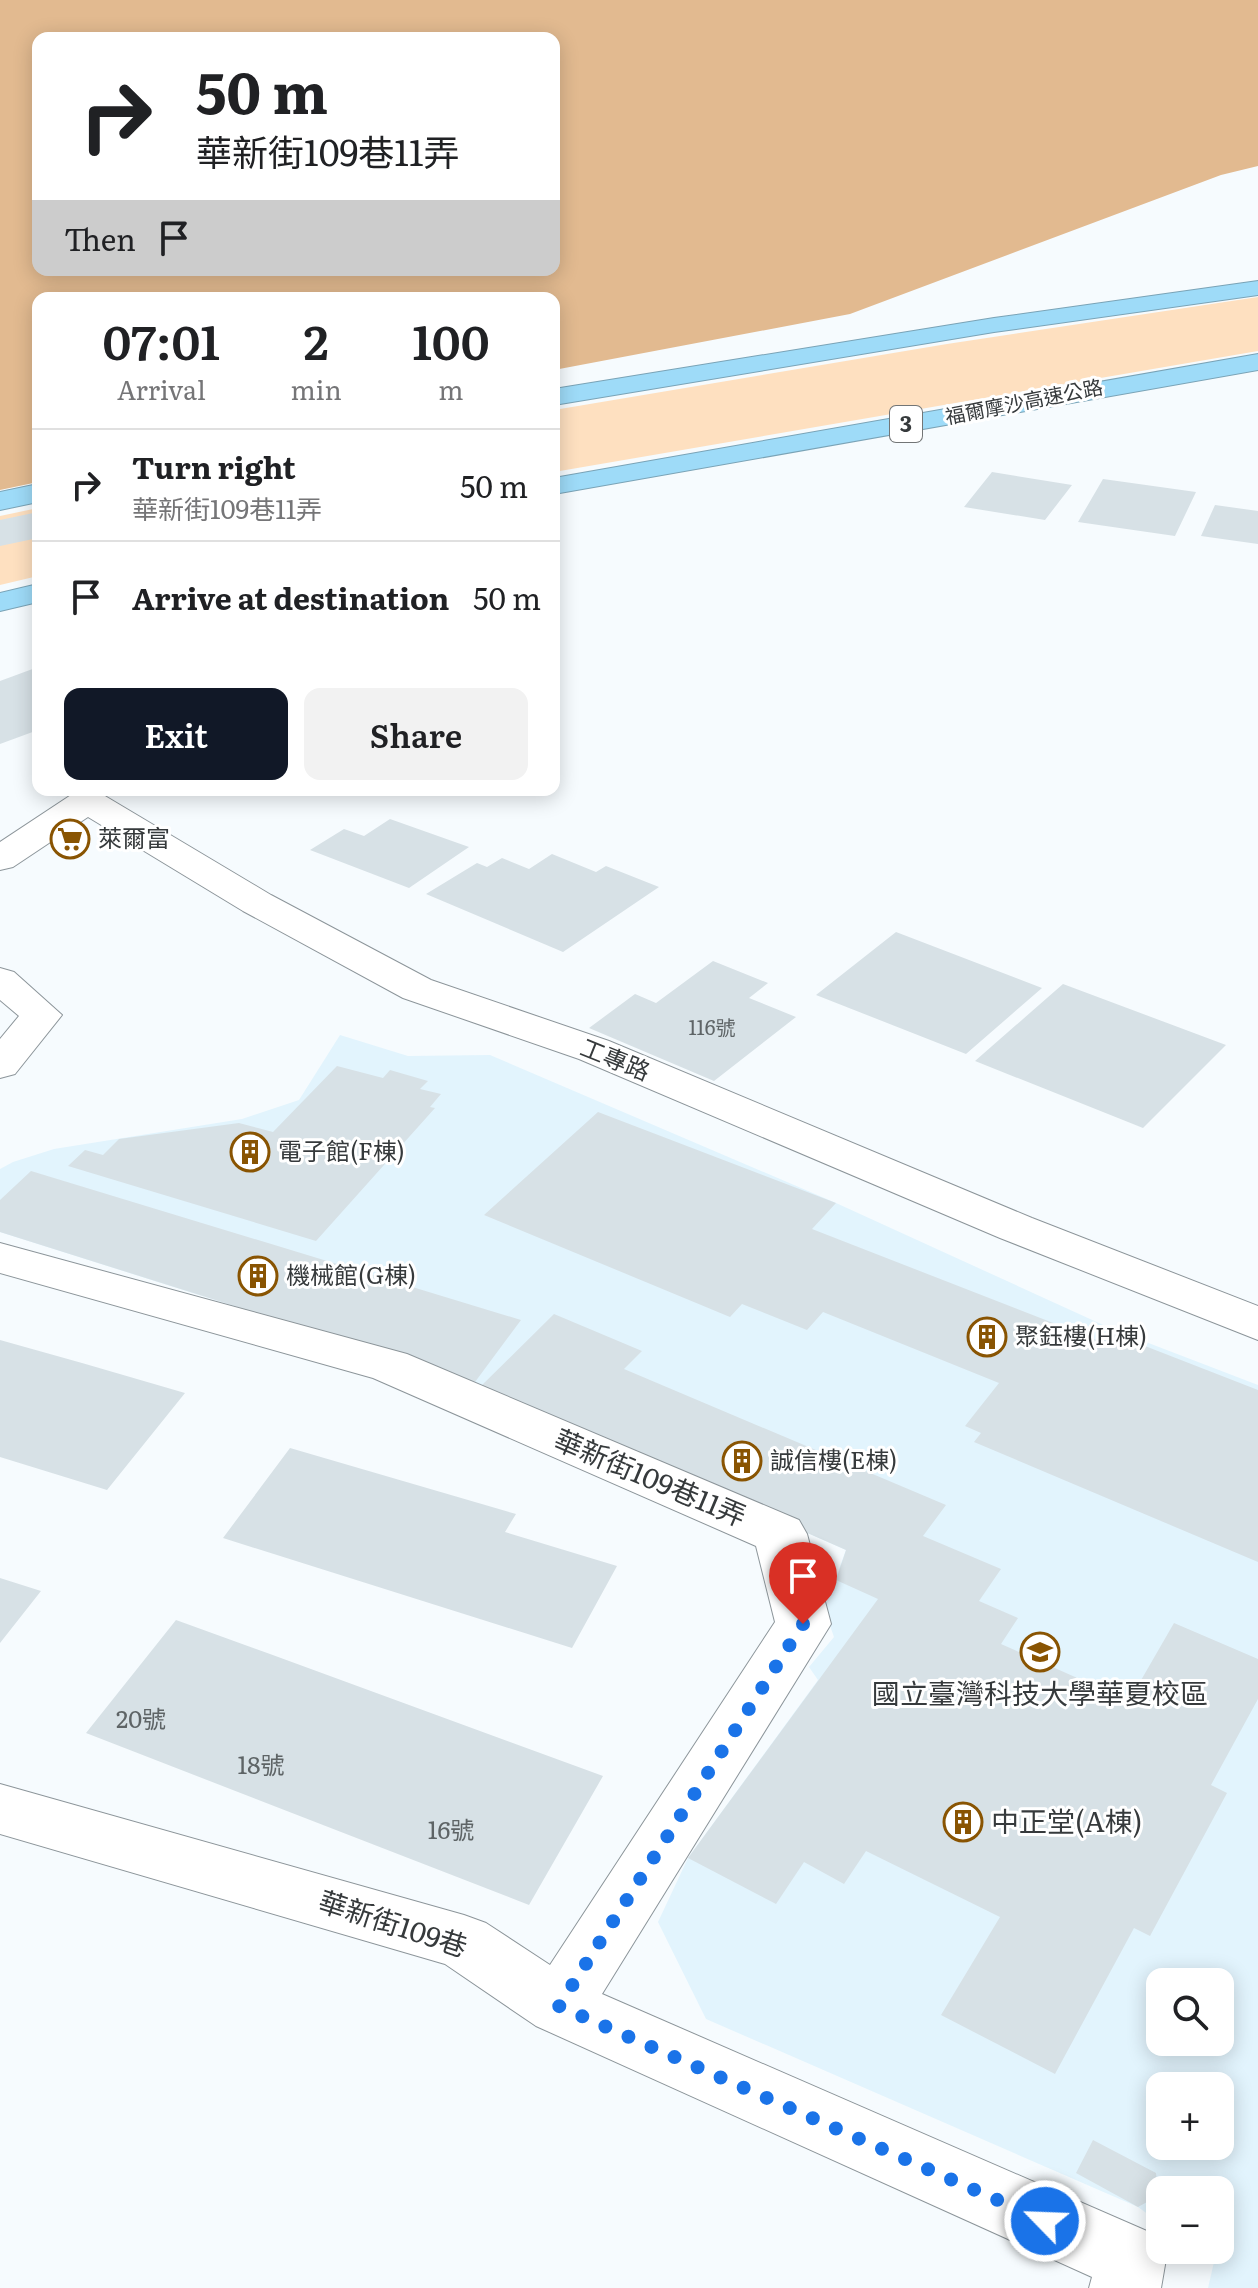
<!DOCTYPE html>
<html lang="en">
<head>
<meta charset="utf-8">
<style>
  :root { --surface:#fff; --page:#f2f2f2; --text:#202124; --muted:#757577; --line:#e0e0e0; --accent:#111827 }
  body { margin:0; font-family:Literata,"Noto Sans TC",serif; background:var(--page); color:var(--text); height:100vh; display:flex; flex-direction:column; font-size:30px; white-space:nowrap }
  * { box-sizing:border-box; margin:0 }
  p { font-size:26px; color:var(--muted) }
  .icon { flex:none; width:44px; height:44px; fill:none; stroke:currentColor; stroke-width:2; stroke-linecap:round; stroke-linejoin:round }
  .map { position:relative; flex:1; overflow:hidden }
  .side { position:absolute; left:32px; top:292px; width:528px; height:504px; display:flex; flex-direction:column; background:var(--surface); border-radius:16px; box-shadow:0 4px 20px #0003 }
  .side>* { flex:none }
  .top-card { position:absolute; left:32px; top:32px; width:528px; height:244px; border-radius:16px; box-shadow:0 4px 20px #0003; background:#fff; color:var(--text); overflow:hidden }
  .tools { position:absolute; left:1146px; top:1968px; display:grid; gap:16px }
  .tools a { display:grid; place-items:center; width:88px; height:88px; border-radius:16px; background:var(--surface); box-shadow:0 4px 20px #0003; font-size:40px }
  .pin { position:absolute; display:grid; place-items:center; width:68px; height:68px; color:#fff; margin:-82px -34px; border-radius:50% 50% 50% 0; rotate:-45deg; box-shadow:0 0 8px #0007 }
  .pin .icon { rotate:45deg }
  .me { position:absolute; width:88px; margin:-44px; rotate:294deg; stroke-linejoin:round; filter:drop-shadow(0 0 6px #0008) }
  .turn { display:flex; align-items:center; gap:28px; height:168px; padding:0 32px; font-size:36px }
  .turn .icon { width:104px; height:104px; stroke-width:2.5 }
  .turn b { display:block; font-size:56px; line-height:68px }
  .then { display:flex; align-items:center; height:76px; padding:0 32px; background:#0003; gap:16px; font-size:30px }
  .eta { display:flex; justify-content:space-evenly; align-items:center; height:136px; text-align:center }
  .eta b { font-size:48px; font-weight:600; line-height:56px }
  .cta { display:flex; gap:16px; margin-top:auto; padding:16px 32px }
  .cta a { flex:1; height:92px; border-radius:16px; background:var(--accent); color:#fff; font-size:32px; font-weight:600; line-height:92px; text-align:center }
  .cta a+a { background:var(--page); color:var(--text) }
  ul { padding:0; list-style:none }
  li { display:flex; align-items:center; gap:24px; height:112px; padding:0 32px; border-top:2px solid var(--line) }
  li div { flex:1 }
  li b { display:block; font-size:30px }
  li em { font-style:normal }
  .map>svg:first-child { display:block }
</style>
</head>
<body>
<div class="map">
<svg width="1258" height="2288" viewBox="0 0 1258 2288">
  <rect width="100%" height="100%" fill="#f6fbfe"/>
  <path fill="#e2f4fd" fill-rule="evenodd" d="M340,1035l68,21 82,-1 346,148 276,126 146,56v903h-50l6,-26 -17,-12h23v-60h-60v33l-22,-16 -432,-188 -48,-97 30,-64 130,-178 -9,-13 25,-30 -10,-28 22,-59 -413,-181 -433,-137v-63l13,-7 41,-13 188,-30 57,-19zM1160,1982h60v60h-60zM1160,2086h60v60h-60z"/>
  <path fill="#fee0c0" d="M1258,297v54l-704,121v-62l393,-66z
    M38,508v68l-38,9v-69z"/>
  <path fill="#e2ba90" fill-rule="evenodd" d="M0,0h1258v166l-37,9 -371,139 -296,56v-72h-516v184l-38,8zM38,38h516v232h-516z"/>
  <path fill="#d7e1e6" d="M992,472l80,13 -27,35 -81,-13z
    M1103,479l93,13 -21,44 -97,-14z
    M1215,505l43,6v33l-57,-8z
    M38,512v26l-38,8v-26z
    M38,667v63l-38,14v-63z
    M390,819l79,28 -60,41 -99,-38 34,-21 20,7z
    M552,854l44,18 10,-6 53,21 -96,65 -137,-58 51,-31 10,4 15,-9 27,11z
    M896,932l146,56 -76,66 -150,-59z
    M713,961l55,22 -19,15 47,19 -82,64 -125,-53 46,-34 21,9z
    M1063,984l163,61 -83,83 -168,-67z
    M337,1066l46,12 7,-8 38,11 -8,8 21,5 -11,13 5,1 -119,133 -248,-75 17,-16 18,5 16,-16 120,-16 34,9z
    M598,1112l238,91 -24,26 290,113 7,-10 149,58v172l-284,-120 7,-9 -16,-7 34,-43 -176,-71 -16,18 -65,-26 -12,13 -246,-102z
    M31,1171l490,149 -46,62 -475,-150v-32z
    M554,1314l88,37 -18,18 322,136 -23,31 78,33 -22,32 39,17 -17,26 128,57 45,-78 84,36v40l-47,86 16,8 -77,143 -16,-8 -79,146 -114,-59 59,-98 -134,-66 -22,33 -40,-22 -28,42 -88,-46 190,-259 -42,-19 10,-30 -367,-162z
    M0,1340l82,23 103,30 -78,97 -107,-33z
    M290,1448l226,66 -11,18 112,34 -45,82 -349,-110z
    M0,1578l41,13 -41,52z
    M176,1620l94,34 333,122 -74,129 -443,-172z
    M1093,2140l63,33 2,23 -20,11 -62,-34z"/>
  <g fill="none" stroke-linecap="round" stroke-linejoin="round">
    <g stroke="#8c959a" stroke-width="2">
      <path id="minor" d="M87,790l13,3 171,102 160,85 178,61 423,177 226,88v34l-258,-102 -421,-179 -176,-61 -160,-87 -155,-94 -75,50 -13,3v-28l74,-49z
        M0,968l14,4 48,43 -47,59 -15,4v-39l19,-23 -19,-16z
        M0,1243l407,111 392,166 8,14 24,90 -229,370 554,241 10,24 -5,29h-72l3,-11 -556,-251 -91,-62 -445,-130v-50l464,131 22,8 64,42 225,-343 -19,-76 -383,-168 -373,-105z"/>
    </g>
    <g stroke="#7aa3b6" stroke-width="2">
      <path id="motorway" d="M1258,281v14l-264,37 -440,73v-16l440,-71z
        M1258,354v16l-704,124v-16z
        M38,484v18l-38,8v-18z
        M38,584v18l-38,9v-18z"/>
    </g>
    <use href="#minor" fill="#fff" fill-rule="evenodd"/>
    <use href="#motorway" fill="#9edbf8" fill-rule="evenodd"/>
  </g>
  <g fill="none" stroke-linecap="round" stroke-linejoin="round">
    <path stroke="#1a73e8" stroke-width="14" stroke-dasharray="0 25.2" d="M803,1624l-244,382 486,215"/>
  </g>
  <defs>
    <g id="supermarket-ring" transform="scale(2)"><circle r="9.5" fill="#fff" stroke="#895402" stroke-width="1.5"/><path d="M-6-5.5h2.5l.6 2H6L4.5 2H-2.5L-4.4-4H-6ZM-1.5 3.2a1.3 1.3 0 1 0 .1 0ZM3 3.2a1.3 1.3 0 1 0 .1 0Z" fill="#895402"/></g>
    <g id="building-ring" transform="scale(2)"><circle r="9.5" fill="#fff" stroke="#895402" stroke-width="1.5"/><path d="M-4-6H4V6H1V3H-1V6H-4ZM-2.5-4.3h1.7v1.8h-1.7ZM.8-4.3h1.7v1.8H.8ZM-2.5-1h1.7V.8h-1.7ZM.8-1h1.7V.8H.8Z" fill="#895402"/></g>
    <g id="university-ring" transform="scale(2)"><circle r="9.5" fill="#fff" stroke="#895402" stroke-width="1.5"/><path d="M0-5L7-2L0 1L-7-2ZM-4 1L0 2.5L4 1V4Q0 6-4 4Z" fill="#895402"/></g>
  </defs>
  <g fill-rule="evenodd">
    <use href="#supermarket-ring" x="70" y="839"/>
    <use href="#building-ring" x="250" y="1152"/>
    <use href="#building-ring" x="258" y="1276"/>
    <use href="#building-ring" x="987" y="1337"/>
    <use href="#building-ring" x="742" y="1461"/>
    <use href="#university-ring" x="1040" y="1652"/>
    <use href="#building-ring" x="963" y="1822"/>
  </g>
  <g text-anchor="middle" stroke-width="6" stroke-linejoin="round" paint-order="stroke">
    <g font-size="20" fill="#363a3c" stroke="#fff">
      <text transform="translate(1024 402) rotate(-11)" y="7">福爾摩沙高速公路</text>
    </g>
    <g font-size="20" fill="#5e6466">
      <text x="712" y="1035">116號</text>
    </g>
    <rect fill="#fff" stroke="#727576" stroke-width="2" x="890" y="406" width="32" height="36" rx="6"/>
    <g font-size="22" font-weight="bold" fill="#363a3c">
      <text x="906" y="432">3</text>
    </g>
    <g font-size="24" fill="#363a3c" stroke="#fff" text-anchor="start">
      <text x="98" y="847">萊爾富</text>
      <text x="278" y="1160">電子館(F棟)</text>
      <text x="286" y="1284">機械館(G棟)</text>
      <text x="1015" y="1345">聚鈺樓(H棟)</text>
      <text x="770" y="1469">誠信樓(E棟)</text>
    </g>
    <g font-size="24" fill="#363a3c" stroke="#fff">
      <text transform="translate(615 1060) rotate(22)" y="8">工專路</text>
    </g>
    <g font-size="24" fill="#5e6466">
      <text x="141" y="1728">20號</text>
      <text x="261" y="1774">18號</text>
      <text x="451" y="1839">16號</text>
    </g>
    <g font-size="28" fill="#363a3c" stroke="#fff">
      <text transform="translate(650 1478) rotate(23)" y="10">華新街109巷11弄</text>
      <text transform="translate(393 1924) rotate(18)" y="10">華新街109巷</text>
    </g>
    <g font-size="28" fill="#363a3c" stroke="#fff">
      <text x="1040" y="1704">國立臺灣科技大學華夏校區</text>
      <text x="991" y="1832" text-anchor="start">中正堂(A棟)</text>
    </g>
  </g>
</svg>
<div class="tools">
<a><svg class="icon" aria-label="search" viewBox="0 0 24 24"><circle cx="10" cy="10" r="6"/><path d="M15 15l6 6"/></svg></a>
<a>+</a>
<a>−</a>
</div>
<div class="pin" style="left:803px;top:1624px;background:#d93025"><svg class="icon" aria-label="arrive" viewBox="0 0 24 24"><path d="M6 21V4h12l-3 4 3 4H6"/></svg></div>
<svg class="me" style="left:1045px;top:2221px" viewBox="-20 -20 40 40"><circle r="17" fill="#1a73e8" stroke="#fff" stroke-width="3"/><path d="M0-11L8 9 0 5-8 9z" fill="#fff"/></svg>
<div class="top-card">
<div class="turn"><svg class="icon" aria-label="right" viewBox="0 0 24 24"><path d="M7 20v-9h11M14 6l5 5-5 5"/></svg><div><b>50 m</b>華新街109巷11弄</div></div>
<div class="then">Then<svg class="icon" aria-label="arrive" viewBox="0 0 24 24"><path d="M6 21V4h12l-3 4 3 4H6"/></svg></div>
</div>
<section class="side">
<div class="eta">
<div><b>07:01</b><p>Arrival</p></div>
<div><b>2</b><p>min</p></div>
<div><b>100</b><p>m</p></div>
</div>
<ul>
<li><svg class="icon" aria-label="right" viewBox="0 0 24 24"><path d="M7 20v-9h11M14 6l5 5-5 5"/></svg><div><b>Turn right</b><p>華新街109巷11弄</p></div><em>50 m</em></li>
<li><svg class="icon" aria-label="arrive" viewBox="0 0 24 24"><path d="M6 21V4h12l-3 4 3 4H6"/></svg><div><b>Arrive at destination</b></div><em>50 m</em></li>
</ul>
<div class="cta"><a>Exit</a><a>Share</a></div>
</section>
</div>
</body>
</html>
